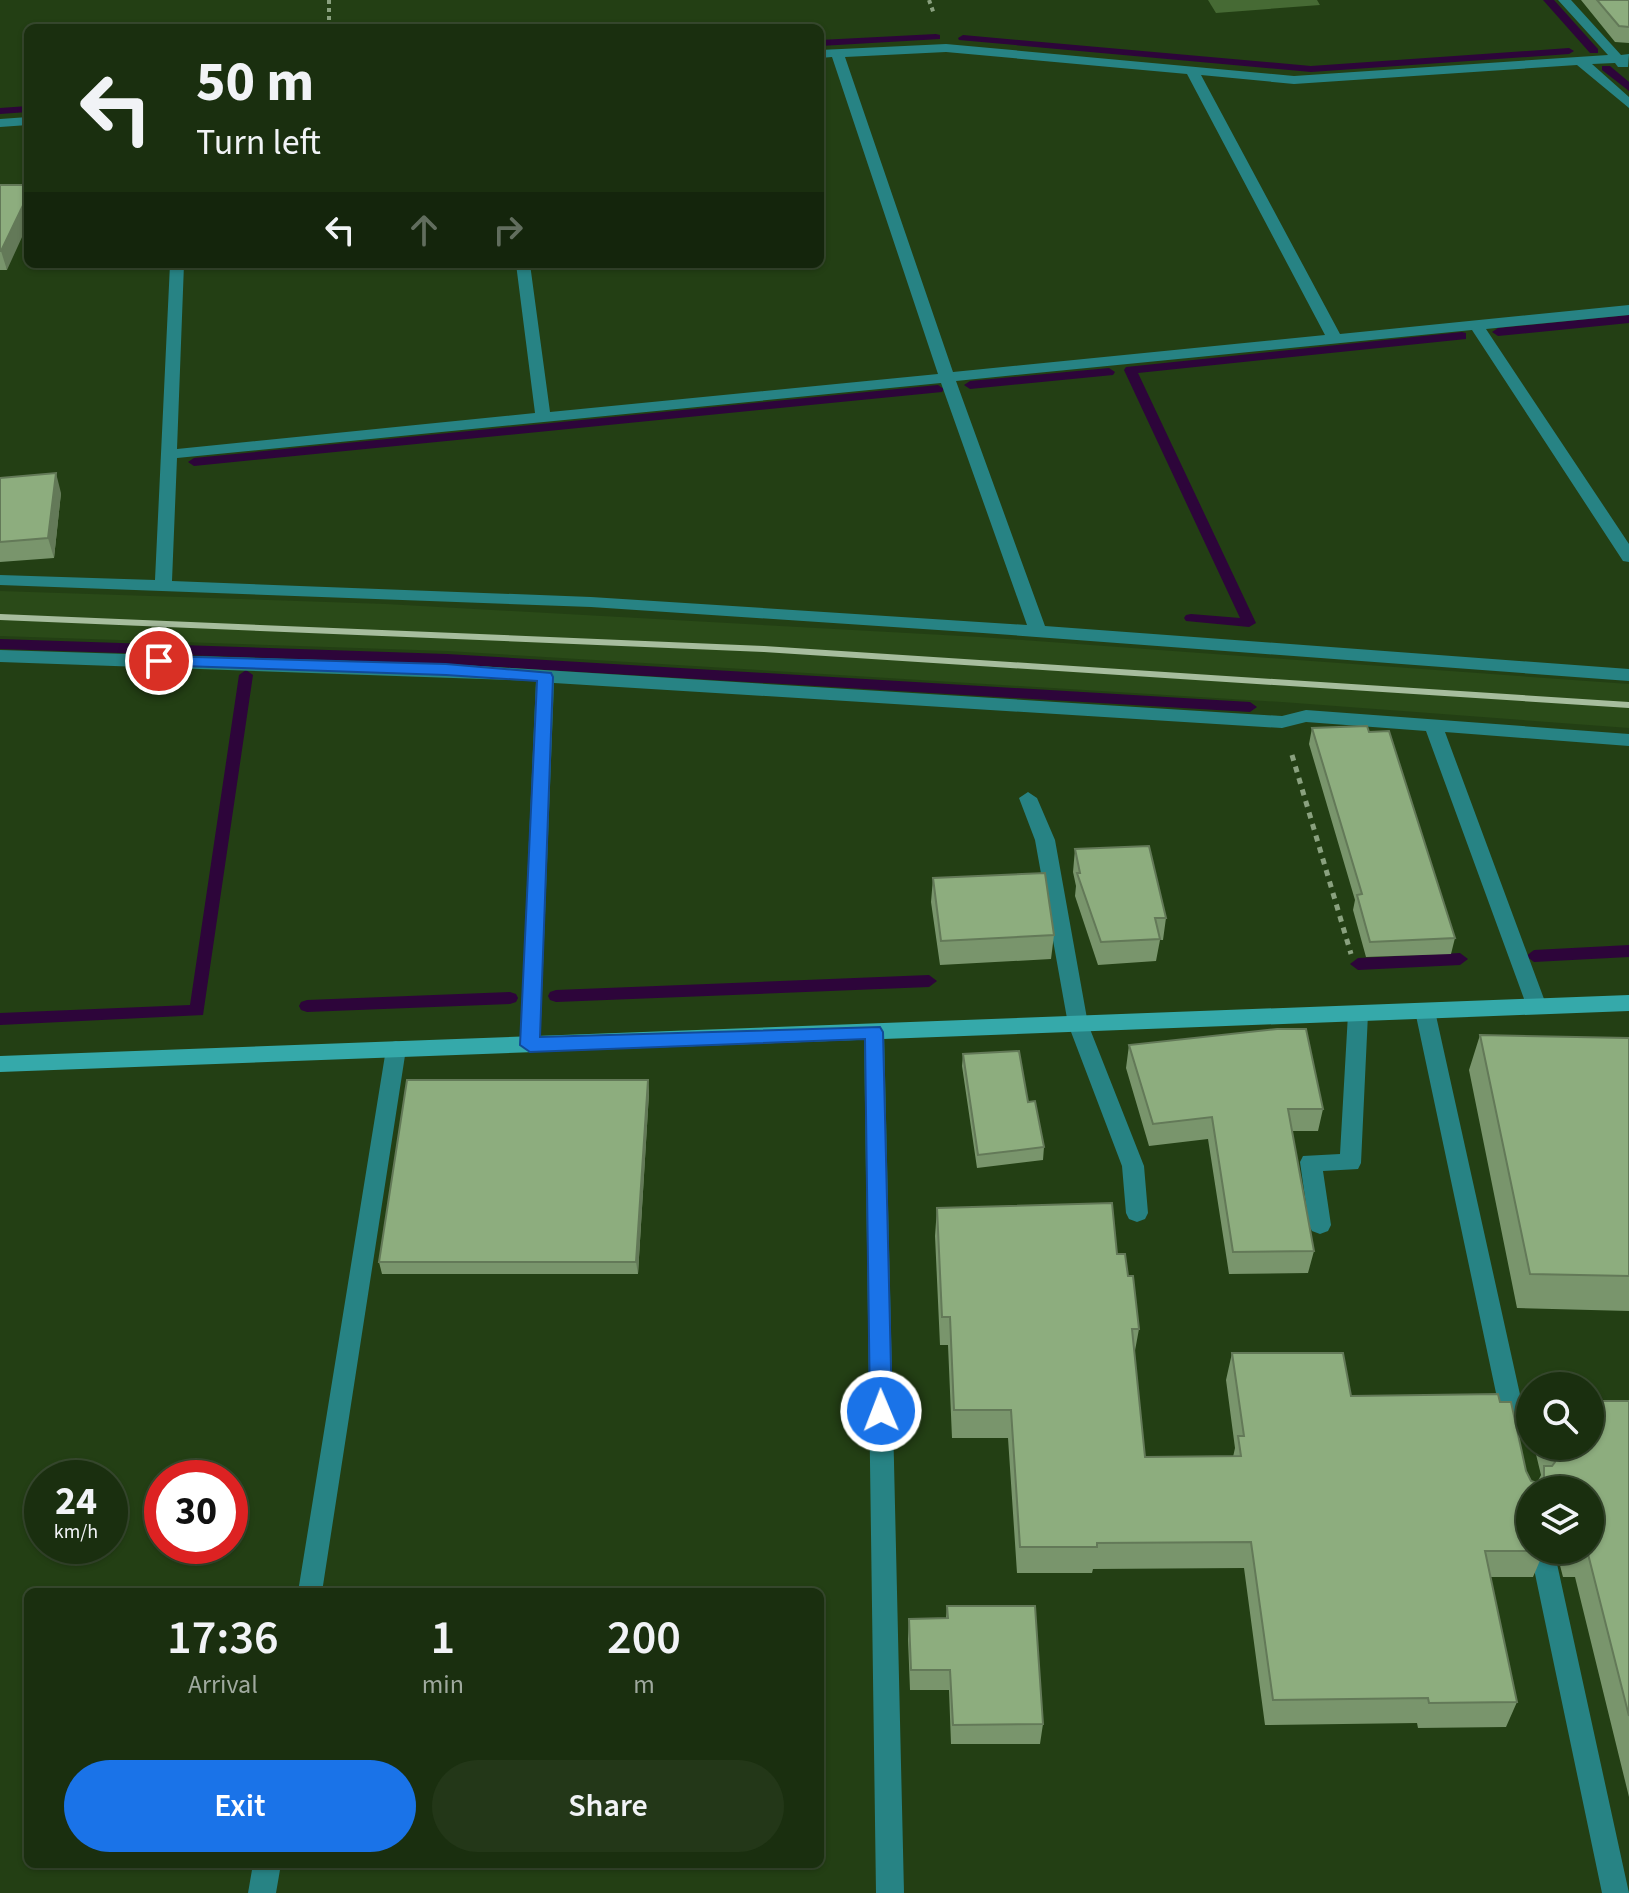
<!DOCTYPE html>
<html lang="en">
<head>
<meta charset="utf-8">
<style>
  :root { --surface:#1a2f0f; --page:#233718; --text:#f1f3f6; --muted:#9fa99e; --line:#384a2f; --accent:#1a73e8 }
  body { margin:0; font-family:"Source Sans 3",sans-serif; background:var(--page); color:var(--text); height:100vh; display:flex; flex-direction:column; font-size:30px; white-space:nowrap }
  * { box-sizing:border-box; margin:0 }
  p { font-size:26px; color:var(--muted) }
  .icon { flex:none; width:44px; height:44px; fill:none; stroke:currentColor; stroke-width:2; stroke-linecap:round; stroke-linejoin:round }
  .map { position:relative; flex:1; overflow:hidden }
  .panel { position:absolute; left:24px; top:1588px; width:800px; height:280px; display:flex; flex-direction:column; background:var(--surface); border-radius:12px; box-shadow:0 2px 6px #0004,0 0 0 2px var(--line) }
  .panel>* { flex:none }
  .banner { position:absolute; left:24px; top:24px; width:800px; height:244px; border-radius:12px; box-shadow:0 2px 6px #0004,0 0 0 2px var(--line); background:#1a2f0f; color:var(--text); overflow:hidden }
  .controls { position:absolute; left:1516px; top:1372px; display:grid; gap:16px }
  .controls a { display:grid; place-items:center; width:88px; height:88px; border-radius:50%; background:var(--surface); box-shadow:0 2px 6px #0004,0 0 0 2px var(--line); font-size:40px }
  .speed { position:absolute; left:24px; top:1460px; display:flex; gap:16px; font-size:40px; font-weight:700; text-align:center }
  .speed>* { display:grid; place-content:center; width:104px; height:104px; border-radius:50%; background:var(--surface); box-shadow:0 2px 6px #0004,0 0 0 2px var(--line); line-height:1 }
  .speed small { font-size:20px; font-weight:400 }
  .speed .limit { border:12px solid #d22; background:#fff; color:#111 }
  .pin { position:absolute; display:grid; place-items:center; width:68px; height:68px; color:#fff; margin:-34px; border:4px solid #fff; border-radius:50%; box-shadow:0 2px 8px #0007 }
  .me { position:absolute; width:88px; margin:-44px; rotate:359deg; stroke-linejoin:round; filter:drop-shadow(0 0 6px #0008) }
  .turn { display:flex; align-items:center; gap:28px; height:168px; padding:0 40px; font-size:36px }
  .turn .icon { width:104px; height:104px; stroke-width:2.5 }
  .turn b { display:block; font-size:56px; line-height:68px }
  .lanes { display:flex; align-items:center; height:76px; padding:0 40px; background:#0003; justify-content:center; gap:40px; direction:ltr }
  .lanes .off { opacity:.35 }
  .eta { display:flex; justify-content:space-evenly; align-items:center; height:136px; text-align:center }
  .eta b { font-size:48px; font-weight:600; line-height:56px }
  .action { display:flex; gap:16px; margin-top:auto; padding:16px 40px }
  .action a { flex:1; height:92px; border-radius:48px; background:var(--accent); color:#fff; font-size:32px; font-weight:600; line-height:92px; text-align:center }
  .action a+a { background:var(--page); color:var(--text) }
  .map>svg:first-child { display:block }
</style>
</head>
<body>
<div class="map">
<svg width="1629" height="1893" viewBox="0 0 1629 1893">
  <rect width="100%" height="100%" fill="#233f14"/>
  <path fill="#2a4a18" d="M0,591l386,13 594,33 649,47v44l-347,-26 -835,-51 -447,-15z"/>
  <path fill="#466a34" d="M1208,0h109l3,5 -104,8z"/>
  <g fill="none" stroke-linecap="round" stroke-linejoin="round">
    <path fill="#2d053a" fill-rule="evenodd" d="M1543,0h11l44,49v4h-8z
      M936,34l4,1v4l-120,7v-6z
      M963,35l348,31 258,-18 5,3 -5,3 -258,18 -352,-32 -1,-2z
      M1602,66h8l19,16v9l-27,-21z
      M28,106v6l-28,2v-6z
      M1629,315v8l-131,13 -6,-4 6,-4z
      M1462,332l4,1v6l-328,34 118,250 -7,4 -63,-6 -2,-3 2,-3 5,-1 49,4 -116,-248 2,-3z
      M1109,368l6,4 -2,3 -143,14 -6,-4 6,-4z
      M938,385l6,4 -2,3 -748,74 -6,-4 6,-4z
      M0,639l447,15 803,48 7,5 -7,5 -803,-48 -447,-15z
      M246,670l7,5 -50,340 -203,10v-12l190,-8 49,-330z
      M1629,945v12l-95,5 -8,-6 8,-6z
      M1460,953l8,6 -8,6 -102,5 -8,-6 8,-6z
      M929,975l8,6 -8,6 -373,15 -6,-2 -2,-4 2,-4 6,-2z
      M510,992l6,2 2,4 -2,4 -6,2 -203,8 -6,-2 -2,-4 2,-4 6,-2z"/>
    <path stroke="#8aa17f" stroke-width="4" stroke-dasharray="4 4" stroke-linecap="butt" d="M329,0v28
      M929,0l5,14"/>
    <path stroke="#8aa17f" stroke-width="5" stroke-dasharray="6 6" stroke-linecap="butt" d="M1292,755l59,199"/>
    <path fill="#278384" fill-rule="evenodd" d="M1028,792l9,6 18,42 33,184 56,142 4,47 -3,6 -8,3 -8,-3 -3,-6 -4,-47 -54,-142 -33,-184 -16,-42z
      M1358,1006l7,3 3,5 -7,149 -3,6 -35,2 8,54 -3,6 -8,3 -8,-3 -3,-6 -9,-63 3,-6 37,-2 8,-140 3,-5z"/>
    <path fill="#278384" fill-rule="evenodd" d="M1558,0h13l50,55 8,-1 -1,13h-10l-3,-4 -23,1 37,33v11l-52,-43 -283,19 -93,-9 139,259 289,-29v10l-143,14 143,215v18l-6,-1 -151,-231 -516,51 89,245 584,43v12l-646,-48 -392,-26 -591,-22v-10l155,5 15,-316h14l-7,185 358,-36 -19,-149h14l20,148 388,-38 -106,-317 -12,1v-8l126,-6 348,32 314,-21zM946,52l241,22 138,261 -372,37 -108,-315zM941,383l86,242 -436,-28 -419,-16 5,-123z
      M28,117v8l-28,2v-8z
      M0,650l446,14 836,52 24,-6 323,24v12l-184,-14 102,275 -3,5h-14l-3,-5 -101,-276 -120,-9 -24,6 -728,-45 -14,362 -3,6h-14l-3,-6 16,-364 -536,-19z
      M1425,1003l7,3 3,5 92,415 -4,7 -8,3 -8,-3 -4,-7 -88,-415 3,-5z
      M874,1024l7,2 3,6 20,861h-28l-12,-861 3,-6z
      M396,1041l7,2 3,6 -84,543h-24l88,-543 3,-6z
      M1530,1550h24l75,343h-27z
      M253,1864h28l-5,29h-28z"/>
    <path fill="#35a9aa" fill-rule="evenodd" d="M1629,995v16l-1629,61v-16z"/>
    <path stroke="#a7bd9e" stroke-width="6" d="M0,617l764,32 865,56"/>
  </g>
  <path fill="#79956c" d="M1581,0h48v43l-14,-1z
    M0,185l7,85h-7z
    M0,478l61,15 -7,65 -54,4z
    M1312,728l57,4 86,206 -4,16 -85,3 -13,-47 2,-10 -46,-156z
    M1075,849l91,69 -3,22h-3l-4,21 -58,4 -23,-69 1,-10 -3,-14z
    M933,878l121,57 -3,24 -111,6 -9,-63z
    M1480,1035l149,3v273l-112,-3 -48,-238z
    M1129,1045l194,64 -5,22h-26l22,120 -6,22 -79,1 -21,-135 -59,7 -23,-78z
    M963,1054l65,48 16,45 -1,13 -66,8 -15,-102z
    M648,1080l1,13 -11,181h-256l-3,-12z
    M937,1208l180,46 11,22 11,53 -5,27 11,101h88l2,-9 -9,-68 6,-27 119,43 149,6 26,69 5,10 6,2 4,-8 -7,-29h56l39,-45v396l-54,-220h-12l-7,-27h34v-60h-60l14,61 -11,26h-43l27,125 -11,25 -88,1 -1,-5 -152,2 -21,-157 -151,1 -1,4h-75l-9,-135h-56l-4,-93h-8l-5,-109z
    M947,1606l96,118 -3,20h-89l-2,-54h-39l-2,-51 1,-20 37,-1z"/>
  <path fill="#637958" d="M28,195v29l-21,46 -6,-19z
    M56,473l5,20 -7,65 -6,-20z
    M648,1080l1,13 -11,181 -2,-12z"/>
  <path fill="#8dad7e" stroke="#637958" stroke-width="2" d="M1597,0h32v27l-10,-1z
    M0,185h28v10l-27,56h-1z
    M56,473l-8,65 -48,4v-64z
    M1367,726l2,6 20,-1 66,207 -85,4 -13,-47 5,-1 -50,-166z
    M1149,846l17,72h-11l5,21 -59,3 -24,-69h3l-5,-24z
    M1045,873l9,62 -113,6 -8,-63z
    M1277,1029h29l17,80h-35l26,142 -81,1 -21,-135 -59,7 -24,-79z
    M1480,1035l149,3v238l-99,-2z
    M1019,1051l9,51 7,-1 9,46 -66,8 -15,-101z
    M407,1080h241l-12,182h-257z
    M1112,1203l5,51h8l3,22h5l6,53h-7l13,128 96,-1 -3,-20h6l-12,-83h111l8,43 147,-2 2,8h11l15,69 5,10 9,3 4,-3v-15h8l3,-4 -3,-16h38v-45h39v315l-42,-166h-12h15v-60h-60v60l14,1h-59l32,151 -88,1 -1,-5 -155,2 -22,-158 -154,1v4h-77l-9,-137h-57l-4,-93h-8l-5,-109z
    M947,1606h88l8,118 -90,1 -3,-55h-39l-2,-51 39,-1z"/>
  <path fill="#1a73e8" stroke="#114b97" stroke-width="2" d="M159,656l287,8 105,9 2,4 -13,360 340,-10 3,5 9,379 -4,7 -7,2 -8,-2 -3,-7 -5,-372 -335,13 -10,-7 17,-364 -91,-6 -293,-10v-8z"/>
</svg>
<div class="controls">
<a><svg class="icon" aria-label="search" viewBox="0 0 24 24"><circle cx="10" cy="10" r="6"/><path d="M15 15l6 6"/></svg></a>
<a><svg class="icon" aria-label="layers" viewBox="0 0 24 24"><path d="M12 4l9 5-9 5-9-5zM3 14l9 5 9-5"/></svg></a>
</div>
<div class="speed"><div>24<small>km/h</small></div><div class="limit">30</div></div>
<div class="pin" style="left:159px;top:661px;background:#d93025"><svg class="icon" aria-label="arrive" viewBox="0 0 24 24"><path d="M6 21V4h12l-3 4 3 4H6"/></svg></div>
<svg class="me" style="left:881px;top:1411px" viewBox="-20 -20 40 40"><circle r="17" fill="#1a73e8" stroke="#fff" stroke-width="3"/><path d="M0-11L8 9 0 5-8 9z" fill="#fff"/></svg>
<div class="banner">
<div class="turn"><svg class="icon" aria-label="left" viewBox="0 0 24 24"><path d="M17 20v-9H6M10 6l-5 5 5 5"/></svg><div><b>50 m</b>Turn left</div></div>
<div class="lanes"><svg class="icon" aria-label="left" viewBox="0 0 24 24"><path d="M17 20v-9H6M10 6l-5 5 5 5"/></svg><svg class="icon off" aria-label="ahead" viewBox="0 0 24 24"><path d="M12 20V5M6 11l6-6 6 6"/></svg><svg class="icon off" aria-label="right" viewBox="0 0 24 24"><path d="M7 20v-9h11M14 6l5 5-5 5"/></svg></div>
</div>
<section class="panel">
<div class="eta">
<div><b>17:36</b><p>Arrival</p></div>
<div><b>1</b><p>min</p></div>
<div><b>200</b><p>m</p></div>
</div>
<div class="action"><a>Exit</a><a>Share</a></div>
</section>
</div>
</body>
</html>
